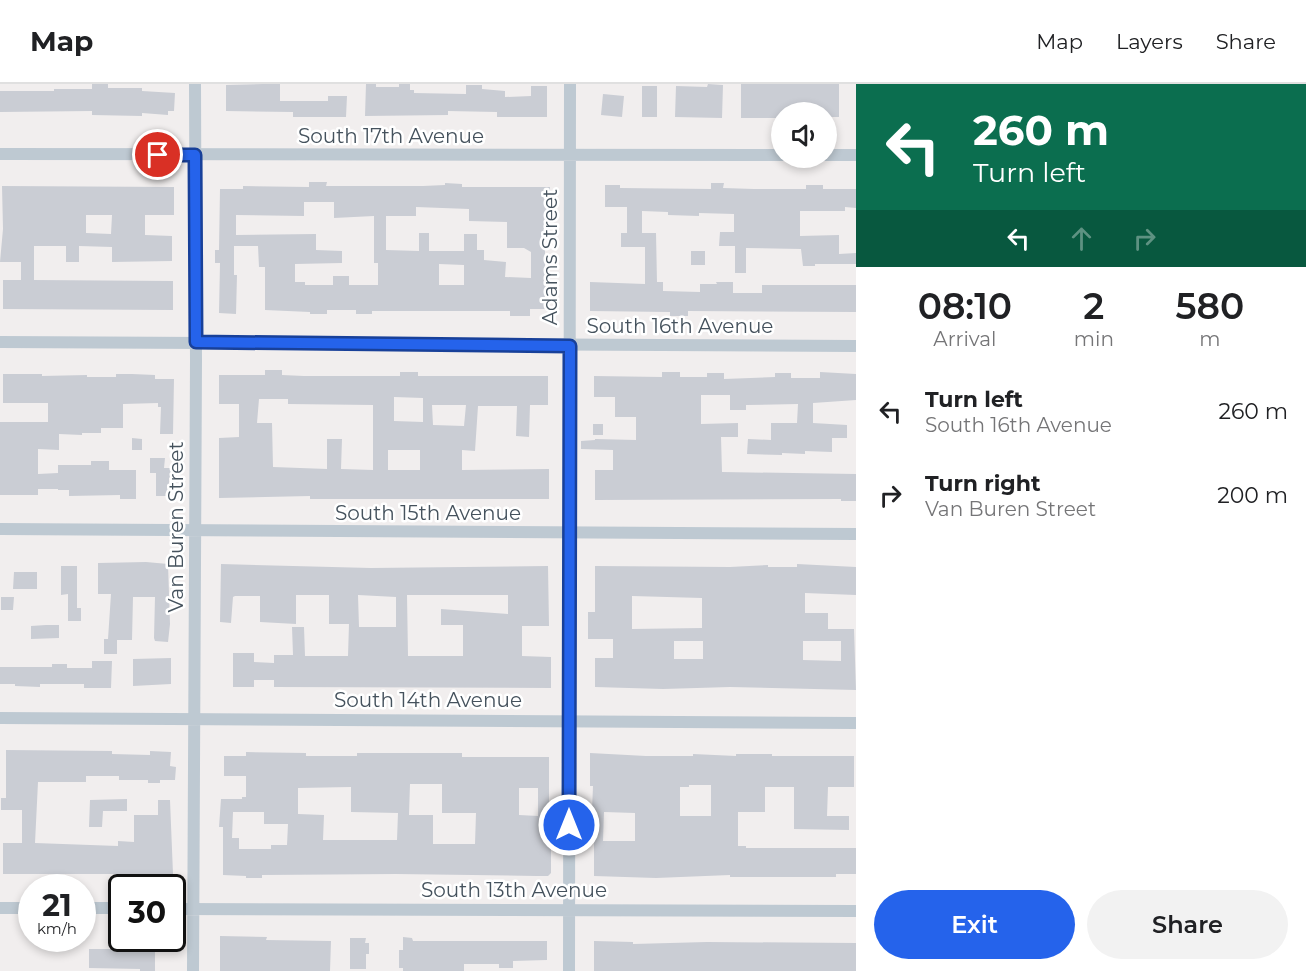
<!DOCTYPE html>
<html lang="en">
<head>
<meta charset="utf-8">
<style>
  :root { --surface:#fff; --page:#f2f2f2; --text:#202124; --muted:#757577; --line:#e0e0e0; --accent:#2563eb }
  body { margin:0; font-family:Montserrat,sans-serif; background:var(--page); color:var(--text); height:100vh; display:flex; flex-direction:column; font-size:22px; white-space:nowrap }
  * { box-sizing:border-box; margin:0 }
  p { font-size:20px; color:var(--muted) }
  .icon { flex:none; width:33px; height:33px; fill:none; stroke:currentColor; stroke-width:2; stroke-linecap:round; stroke-linejoin:round }
  .map { position:relative; flex:1; overflow:hidden }
  .panel { display:flex; flex-direction:column; background:var(--surface); width:450px }
  .panel>* { flex:none }
  .guide { background:#0b6e4f; color:#fff; overflow:hidden }
  .tools { position:absolute; left:771px; top:18px; display:grid; gap:12px }
  .tools a { display:grid; place-items:center; width:66px; height:66px; border-radius:50%; background:var(--surface); box-shadow:0 3px 9px #0003; font-size:30px }
  .speed { position:absolute; left:18px; top:790px; display:flex; gap:12px; font-size:30px; font-weight:700; text-align:center }
  .speed>* { display:grid; place-content:center; width:78px; height:78px; border-radius:50%; background:var(--surface); box-shadow:0 3px 9px #0003; line-height:1 }
  .speed small { font-size:15px; font-weight:400 }
  .speed .limit { border:3px solid #111; border-radius:9px; background:#fff; color:#111 }
  .pin { position:absolute; display:grid; place-items:center; width:51px; height:51px; color:#fff; margin:-26px; border:3px solid #fff; border-radius:50%; box-shadow:0 2px 6px #0007 }
  .me { position:absolute; width:66px; margin:-33px; rotate:0deg; stroke-linejoin:round; filter:drop-shadow(0 0 4px #0008) }
  .turn { display:flex; align-items:center; gap:21px; height:126px; padding:0 18px; font-size:27px }
  .turn .icon { width:78px; height:78px; stroke-width:2.5 }
  .turn b { display:block; font-size:42px; line-height:51px }
  .lanes { display:flex; align-items:center; height:57px; padding:0 18px; background:#0003; justify-content:center; gap:30px; direction:ltr }
  .lanes .off { opacity:.35 }
  .eta { display:flex; justify-content:space-evenly; align-items:center; height:102px; text-align:center }
  .eta b { font-size:36px; font-weight:600; line-height:42px }
  .action { display:flex; gap:12px; margin-top:auto; padding:12px 18px }
  .action a { flex:1; height:69px; border-radius:36px; background:var(--accent); color:#fff; font-size:24px; font-weight:600; line-height:69px; text-align:center }
  .action a+a { background:var(--page); color:var(--text) }
  ul { padding:0; list-style:none }
  li { display:flex; align-items:center; gap:18px; height:84px; padding:0 18px }
  li div { flex:1 }
  li b { display:block; font-size:22px }
  li em { font-style:normal }
  header { display:flex; align-items:center; gap:36px; box-sizing:border-box; height:84px; padding:0 30px; background:var(--surface); border-bottom:2px solid var(--line) }
  header strong { font-size:28px }
  nav { display:flex; gap:33px; margin-inline-start:auto; font-size:21px }
  main { display:flex; flex:1; min-height:0 }
  .map>svg:first-child { display:block }
</style>
</head>
<body>
<header>
<strong>Map</strong>
<nav><a>Map</a><a>Layers</a><a>Share</a></nav>
</header>
<main>
<div class="map">
<svg width="856" height="887" viewBox="0 0 856 887">
  <rect width="100%" height="100%" fill="#f1eeee"/>
  <path fill="#cacdd4" fill-rule="evenodd" d="M92,0h16v4h34v3l33,2 -1,18h-6v4l-26,-2v3l-50,-1v-4l-92,1v-21h54v-2h38z
    M263,0h17v17h48v-5h19l-1,21h-53v-5l-67,-1v-26z
    M366,0h10v3h23v-3h11v6h4v3l52,1v-9h16v4l23,2v6l26,-1v-10h16v31h-50v-5l-49,-1v4l-83,1z
    M708,0l15,1 -1,33 -47,-1 1,-31 31,1z
    M741,0h98v33h-13v-5h-44v6h-41z
    M642,2h15v31h-15z
    M603,10l21,2 -2,21 -21,-2z
    M309,98h18l-1,4h97l22,-1v-2l17,1v3h88l-1,33h-3l-1,30v23h4l-1,36h-18v7h-20v-5h-138v3h-16v-4h-29v4h-17v-2l-45,-2v-43h-6l-1,-21h-24v29h3l-1,39 -17,-1 1,-50h-5v-13h4l1,-61h23v-3l66,1zM304,118h30v16l40,-2v47h4v22h-29v-9h-16v9h-28v-3h-10v-18l47,-1v-12l-26,-1v-16l-80,1v-20l68,1zM416,123l53,2v12l38,1v26h17l7,4v26l-26,-1 1,-15 -22,-2v-10h-7v-16h-13v17h-35v-18h-10v18l-33,-1v-34h30zM439,180l25,1v20h-25z
    M711,99h13l-1,5 31,1h52v-4h17v4h33v19l-11,-1v4h-45v25l39,-1v19l17,-1v11h-41v2h-12l-2,-17 -55,-1v25h-11v-27h-16l1,-14h14v-18l-35,-1v3l-31,-1v-3l-26,-1v22h14l1,49h6v9l37,1v-8h17l-1,-2h17v11h29v-8h94v27l-168,-1v5h-18v-4l-80,-1v-29l55,2v-37h-24v-14h6v-26h-22v-22h15v3l91,1z
    M2,102l172,1v28h-29v20l27,1v25l-60,1v-15l-33,-1v16h-13v-16h-32v34l139,1v29l-170,-1v-29h18v-18h-21l3,-33zM86,131h26l-1,19 -25,-1z
    M691,167h14v14h-14z
    M265,286h17v5l22,1h96v-4h18v4h130v29h-18l-1,32 -13,-1 1,-30h-39l-3,45 -13,-1v20l87,-1v30h-239v-3l-91,2v-60l20,-1v-33h-20v-29h46zM394,313l29,1v24l-29,-1zM259,315h29v5l85,1v65l-32,-1 1,-30h-15v30l-54,-2 -1,-44h-15zM432,321h34l-2,21 -31,-1zM388,366h32v20h-32z
    M662,288h18v5h27v-4h17v6l51,-2v-4h16v5h29v-6l36,2v26l-43,3v20l34,2v13h-15v14l-27,-1v3l-23,-1v2l-35,-1 1,-15 23,1v-17h26l1,-19 -52,1v5h-16v-15h-29v29l37,-1v14h-17l1,35 134,2v27h-15v-2l-246,1v-30h18v-20l-32,-1v-8l14,-1v-1l41,1v-23h-21v-20h-21v-21l68,1z
    M3,290h39v2l45,-1v2h29v-3h16l23,1v4h19l-1,55h-13l1,-27h-3v-4l-35,1v24h-22v5h-19v2l-23,-1v16l-21,-1v25l20,-1v-8h33v-4h18v9h27v29h-16v-4l-51,1v-6h-11v-1h-20v6h-38v-73h48v-19h-45z
    M593,340h10v11h-10z
    M132,354l10,1v11h-10z
    M150,374h15l-1,10h8v10h-3v18h-13v-23h-6z
    M146,478l22,2 2,60 -2,18 -13,-1 -1,-3 1,-41h-22l-1,43h-15v14h-13v-15h4l3,-45h-13v-31z
    M221,480l150,4 177,-2 1,60h-27v30l29,1v31l-277,-1v-7h-20v7h-21v-34h21v9l20,1v-8h19l-1,-28h12l1,29h43l1,-32h-20v-29h-33v29l-36,-2v-26h-25l-2,1 -2,26 -11,-1zM358,511l38,2v30h-37zM407,511h101v19l-67,-5v16h22v31h-55z
    M797,480l59,3v28l-51,-2v20h23v16h26l2,61 -126,-3 -67,2 -68,-2v-29h18v-19h-25v-27h7v-46l135,1 38,-2v2h29zM632,512l70,2v30l-70,1zM674,557h29v18h-29zM803,557h38v20l-38,-1z
    M61,482h16v42h4v13h-13v-27l-7,1z
    M14,488h23v17h-24z
    M1,513h13l-1,13h-12z
    M46,541h13v13l-28,1v-13z
    M171,574v26l-38,2v-27z
    M92,577h20l-1,27h-27v-4h-44v3l-25,-1v-2h-15v-17h52v-3h15v4h25z
    M6,666l106,1v3l38,1v-4l21,1 -1,14 6,1 -1,13h-15v3h-12v-3h-29v-4h-33v6h-48l-3,61 83,3v-5l16,1v-27h24v-15h12l3,74h-170v-31h19v-33h-21v-12h5z
    M246,668l60,1v3h51v-3h105v4h87v45l2,-1 -1,39h1v33l-3,3h-11l-141,-2 -134,1v3h-16v-2l-23,-1v-48h-4l2,-28h21v-2h4v-21h-22v-20h22zM410,700h32v29h34l-1,31h-42v-29h-24zM351,703v25l47,1 -1,27h-74l1,-25 -26,-1v-26zM519,704h19v28l-19,-1zM233,728h31v12h24l-1,21h-16v4h-32v-11h-7z
    M590,669l56,3h47v-2l43,2v-2h36v2h82v31h-26l-1,29h22v14l-55,-1v-42h-29v25h-27v34h8v2h110v26h-20v3h-106v-2l-74,3 -62,-2v-39h-3l2,-51h-3zM689,701h22v31h-31v-29h9zM604,728l31,1v28h-32z
    M127,715v12h-24l-1,16h-13l1,-27z
    M220,852l47,1 -1,3 65,1 -1,30h-110z
    M403,853l9,1 1,3h134v19l-34,1v7h-14v-4h-35v7h-61v-3h-4v-18h4z
    M350,854h16l-1,5h4v11h-3v15h-16z
    M594,857l39,1v2l74,-2 149,1v28h-262z
    M89,865h66v22h-15v-2l-51,-1z"/>
  <g fill="none" stroke-linecap="round" stroke-linejoin="round">
    <path stroke="#bec9d2" stroke-width="12" d="M0,70l782,1
      M826,71h30
      M0,258l856,4
      M0,445l856,5
      M0,634l856,5
      M0,824h32
      M82,824h40
      M172,825l684,2
      M193,887l3,-611 -1,-276
      M569,887l1,-887"/>
  </g>
  <g fill="none" stroke-linecap="round" stroke-linejoin="round">
    <g stroke="#184099" stroke-width="15">
      <path id="route" d="M158,71h37l1,187 374,4 -1,479"/>
    </g>
    <use href="#route" stroke="#2563eb" stroke-width="10"/>
  </g>
  <g text-anchor="middle" stroke-width="5" stroke-linejoin="round" paint-order="stroke">
    <g font-size="20" fill="#45525d" stroke="#fff">
      <text x="391" y="59">South 17th Avenue</text>
      <text transform="translate(550 173) rotate(-90)" y="7">Adams Street</text>
      <text x="680" y="249">South 16th Avenue</text>
      <text x="428" y="436">South 15th Avenue</text>
      <text transform="translate(176 443) rotate(-90)" y="7">Van Buren Street</text>
      <text x="428" y="623">South 14th Avenue</text>
      <text x="514" y="813">South 13th Avenue</text>
    </g>
  </g>
</svg>
<div class="tools">
<a><svg class="icon" aria-label="sound" viewBox="0 0 24 24"><path d="M4 9h4l5-4v14l-5-4H4zM17 9q2 3 0 6"/></svg></a>
</div>
<div class="speed"><div>21<small>km/h</small></div><div class="limit">30</div></div>
<div class="pin" style="left:158px;top:71px;background:#d93025"><svg class="icon" aria-label="arrive" viewBox="0 0 24 24"><path d="M6 21V4h12l-3 4 3 4H6"/></svg></div>
<svg class="me" style="left:569px;top:741px" viewBox="-20 -20 40 40"><circle r="17" fill="#2563eb" stroke="#fff" stroke-width="3"/><path d="M0-11L8 9 0 5-8 9z" fill="#fff"/></svg>
</div>
<section class="panel">
<div class="guide">
<div class="turn"><svg class="icon" aria-label="left" viewBox="0 0 24 24"><path d="M17 20v-9H6M10 6l-5 5 5 5"/></svg><div><b>260 m</b>Turn left</div></div>
<div class="lanes"><svg class="icon" aria-label="left" viewBox="0 0 24 24"><path d="M17 20v-9H6M10 6l-5 5 5 5"/></svg><svg class="icon off" aria-label="ahead" viewBox="0 0 24 24"><path d="M12 20V5M6 11l6-6 6 6"/></svg><svg class="icon off" aria-label="right" viewBox="0 0 24 24"><path d="M7 20v-9h11M14 6l5 5-5 5"/></svg></div>
</div>
<div class="eta">
<div><b>08:10</b><p>Arrival</p></div>
<div><b>2</b><p>min</p></div>
<div><b>580</b><p>m</p></div>
</div>
<ul>
<li><svg class="icon" aria-label="left" viewBox="0 0 24 24"><path d="M17 20v-9H6M10 6l-5 5 5 5"/></svg><div><b>Turn left</b><p>South 16th Avenue</p></div><em>260 m</em></li>
<li><svg class="icon" aria-label="right" viewBox="0 0 24 24"><path d="M7 20v-9h11M14 6l5 5-5 5"/></svg><div><b>Turn right</b><p>Van Buren Street</p></div><em>200 m</em></li>
</ul>
<div class="action"><a>Exit</a><a>Share</a></div>
</section>
</main>
</body>
</html>
